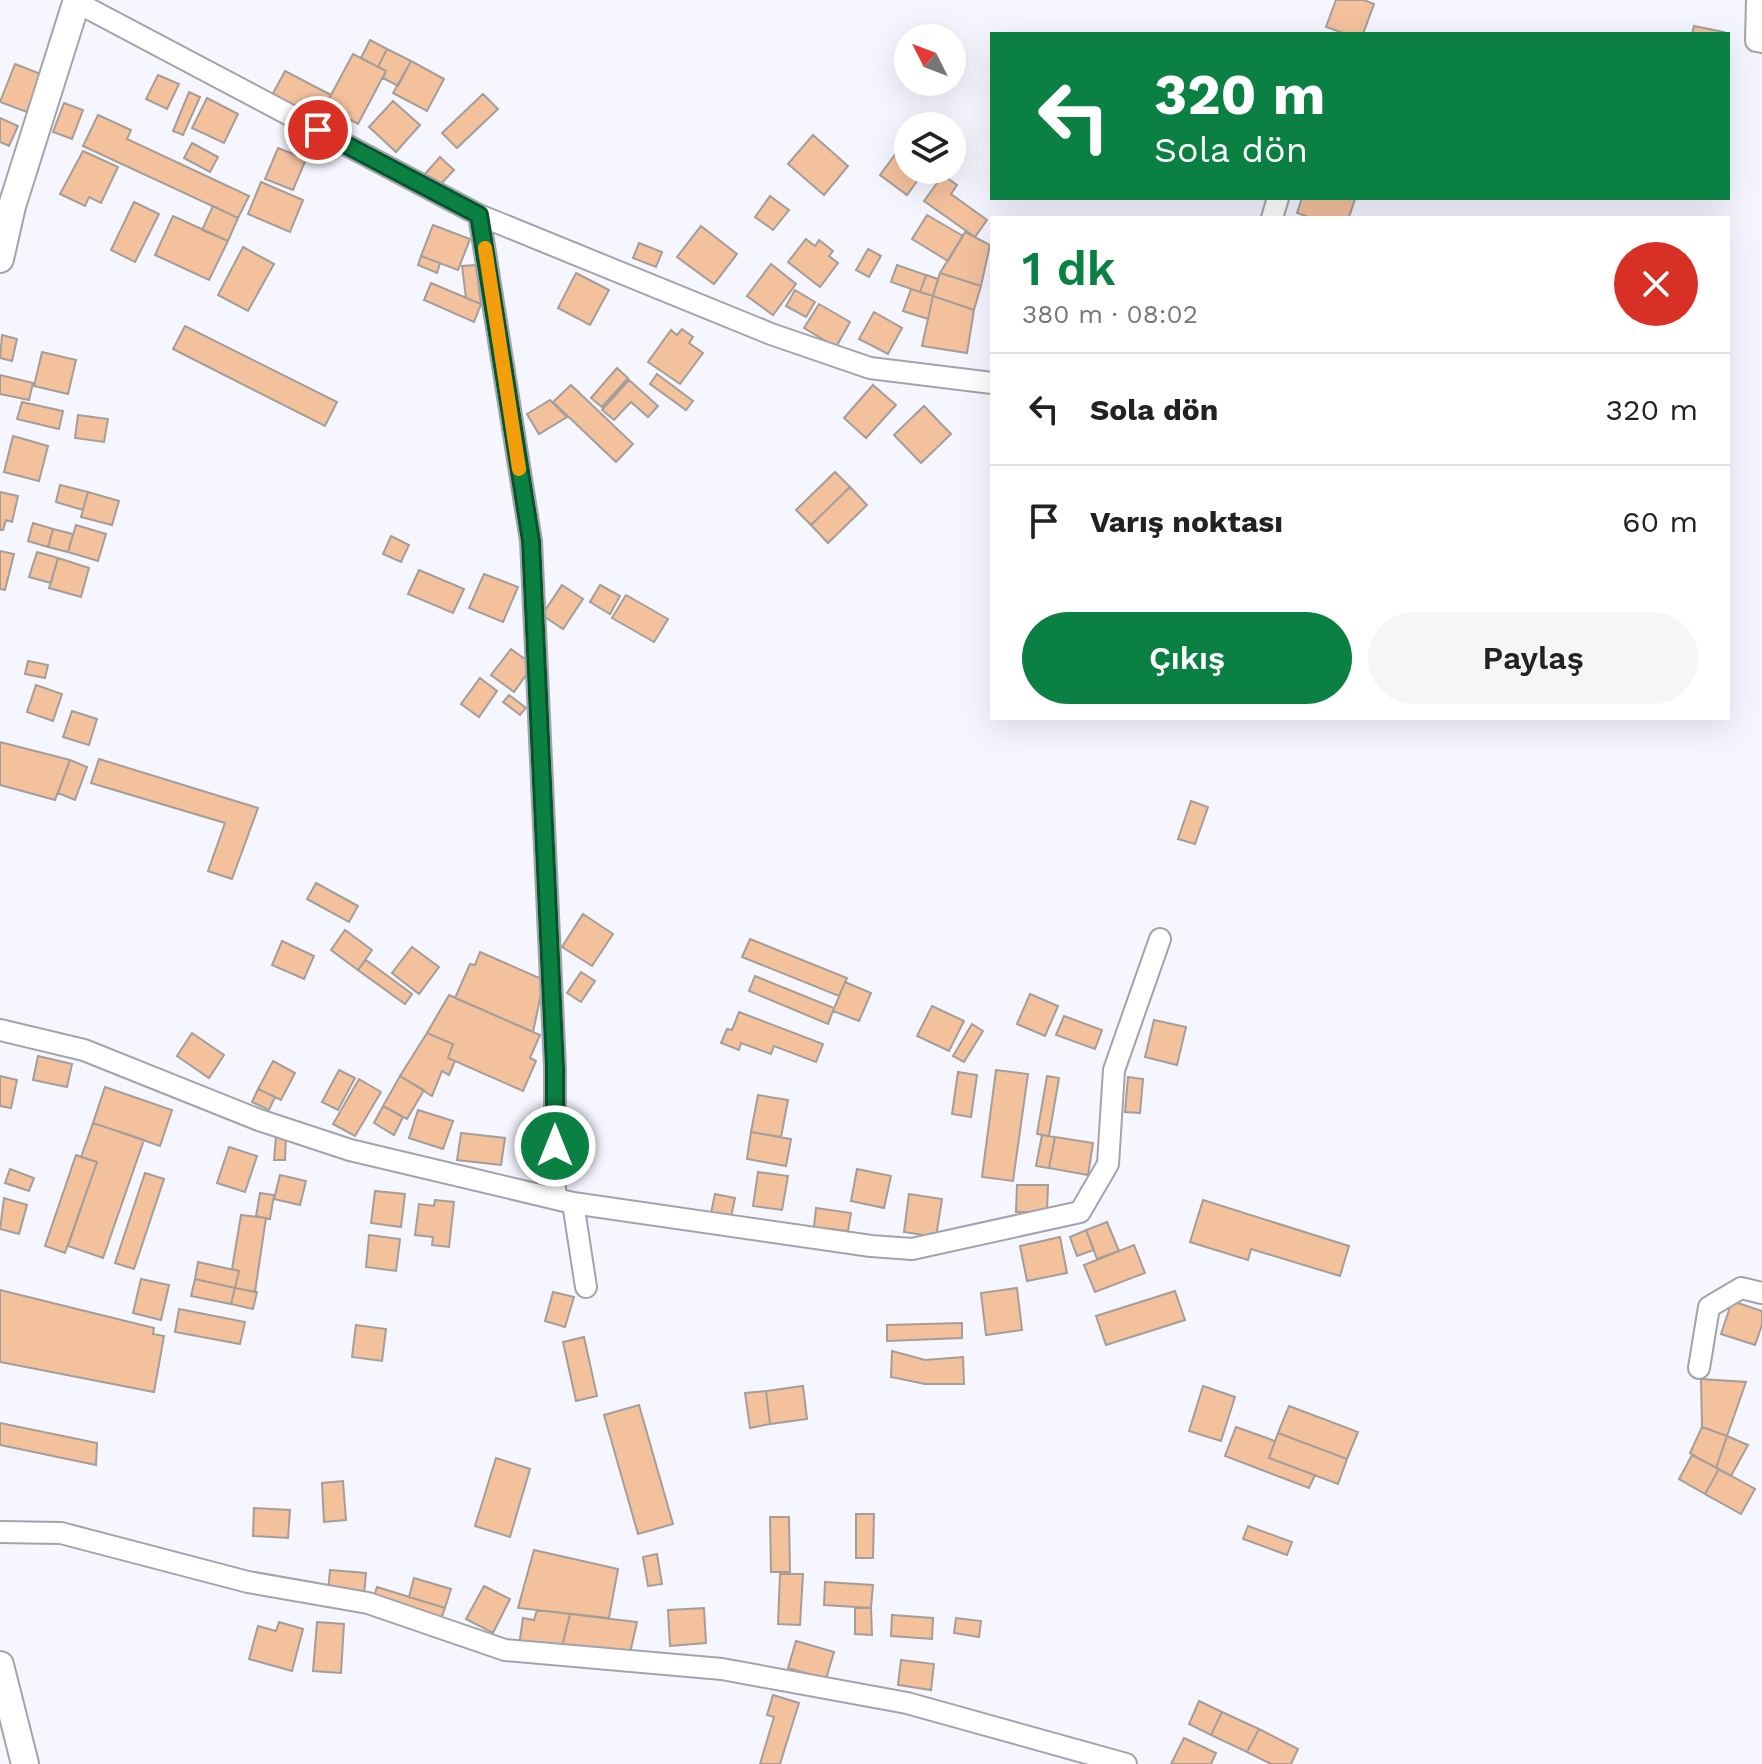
<!DOCTYPE html>
<html lang="tr">
<head>
<meta charset="utf-8">
<style>
  :root { --surface:#fff; --page:#f6f6f6; --text:#222; --muted:#767676; --line:#e0e0e0; --accent:#0b8043 }
  body { margin:0; font-family:"Work Sans",sans-serif; background:var(--page); color:var(--text); height:100vh; display:flex; flex-direction:column; font-size:30px; white-space:nowrap }
  * { box-sizing:border-box; margin:0 }
  p { font-size:26px; color:var(--muted) }
  .icon { flex:none; width:44px; height:44px; fill:none; stroke:currentColor; stroke-width:2; stroke-linecap:round; stroke-linejoin:round }
  .map { position:relative; flex:1; overflow:hidden }
  .sheet { position:absolute; left:990px; top:216px; width:740px; height:504px; display:flex; flex-direction:column; background:var(--surface); border-radius:0px; box-shadow:0 8px 32px #0002 }
  .sheet>* { flex:none }
  .hud { position:absolute; left:990px; top:32px; width:740px; height:168px; border-radius:0px; box-shadow:0 8px 32px #0002; background:#0b8043; color:#fff; overflow:hidden }
  .needle { width:52px; rotate:312deg }
  .buttons { position:absolute; left:894px; top:24px; display:grid; gap:16px }
  .buttons a { display:grid; place-items:center; width:72px; height:72px; border-radius:50%; background:var(--surface); box-shadow:0 8px 32px #0002; font-size:40px }
  .pin { position:absolute; display:grid; place-items:center; width:68px; height:68px; color:#fff; margin:-34px; border:4px solid #fff; border-radius:50%; box-shadow:0 2px 8px #0007 }
  .me { position:absolute; width:88px; margin:-44px; rotate:0deg; stroke-linejoin:round; filter:drop-shadow(0 0 6px #0008) }
  .turn { display:flex; align-items:center; gap:28px; height:168px; padding:0 32px; font-size:36px }
  .turn .icon { width:104px; height:104px; stroke-width:2.5 }
  .turn b { display:block; font-size:56px; line-height:68px }
  .round { display:grid; place-items:center; flex:none; width:84px; height:84px; border-radius:42px; background:var(--page) }
  .summary { display:flex; align-items:center; justify-content:space-between; height:136px; padding:0 32px }
  h1 { font-size:48px; font-weight:600; line-height:60px; color:var(--accent) }
  .primary-button { display:flex; gap:16px; margin-top:auto; padding:16px 32px }
  .primary-button a { flex:1; height:92px; border-radius:48px; background:var(--accent); color:#fff; font-size:32px; font-weight:600; line-height:92px; text-align:center }
  .primary-button a+a { background:var(--page); color:var(--text) }
  ul { padding:0; list-style:none }
  li { display:flex; align-items:center; gap:24px; height:112px; padding:0 32px; border-top:2px solid var(--line) }
  li div { flex:1 }
  li b { display:block; font-size:30px }
  li em { font-style:normal }
  .map>svg:first-child { display:block }
</style>
</head>
<body>
<div class="map">
<svg width="1762" height="1764" viewBox="0 0 1762 1764">
  <rect width="100%" height="100%" fill="#f5f6ff"/>
  <path fill="#f4c19d" stroke="#a59d98" stroke-width="2" d="M1336,0h28l10,4 -11,30h-17l-20,-7z
    M1694,26l30,6v2h-32z
    M370,40l17,9 -9,18 -17,-9z
    M387,49l24,12 -13,25 -15,-8 3,-7 -8,-4z
    M353,54l33,17 -28,53 -33,-18z
    M411,61l33,18 -17,32 -34,-18z
    M15,64l26,10 -14,38 -27,-10z
    M285,71l46,24 -6,11 16,9 -9,16 -62,-32z
    M158,75l21,9 -12,25 -21,-10z
    M189,92l11,5 -17,38 -10,-4z
    M483,94l15,15 -41,39 -15,-15z
    M207,98l31,16 -14,29 -32,-15z
    M393,101l27,24 -24,27 -27,-25z
    M64,103l19,7 -11,29 -19,-7z
    M98,115l33,15 -4,9 122,57 -11,22 -155,-72z
    M0,118l18,8 -9,20 -9,-4z
    M813,135l35,31 -24,29 -36,-31z
    M192,143l26,14 -8,15 -26,-14z
    M902,145l6,4v21h17l-18,25 -27,-20z
    M278,148l28,11 -13,31 -28,-11z
    M83,151l35,16 -17,36 -12,-6 -4,9 -25,-12z
    M440,157l14,13 -16,17 -13,-13z
    M943,175l14,10 -6,9 36,26 -12,17 -51,-36z
    M261,182l42,18 -13,32 -42,-18z
    M770,196l19,14 -16,20 -18,-13z
    M1302,198h50l3,1 -6,18 -38,1 -14,-5z
    M134,202l25,12 -24,48 -24,-12z
    M213,206l25,12 -10,23 -26,-11z
    M927,215l36,21 -15,25 -36,-22z
    M173,216l55,25 -19,39 -54,-25z
    M433,225l37,14 -12,31 -37,-14z
    M701,226l36,28 -23,30 -37,-27z
    M965,232l25,13 -9,41 -41,-13z
    M806,239l9,7 4,-6 14,11 -4,5 9,7 -18,24 -32,-25z
    M639,243l23,9 -6,15 -23,-9z
    M243,247l31,17 -26,47 -30,-16z
    M868,249l13,7 -12,21 -13,-7z
    M421,256l19,7 -3,10 -19,-8z
    M771,264l25,20 -23,31 -26,-19z
    M476,265l5,39 -15,-6 -4,-32z
    M897,265l29,10 -6,17 -29,-10z
    M576,273l33,17 -19,35 -32,-17z
    M940,273l41,13 -7,24 -41,-14z
    M926,275l12,4 -5,17 -13,-4z
    M431,283l50,21 -7,18 -50,-22z
    M911,289l22,7 -5,23 -25,-8z
    M795,290l20,12 -9,15 -20,-11z
    M933,296l41,14 -7,43 -45,-7z
    M819,304l31,18 -14,25 -32,-19z
    M874,312l28,16 -14,26 -29,-15z
    M185,326l152,76 -12,24 -152,-77z
    M682,329l11,8 -4,6 14,10 -23,31 -32,-22 23,-32 6,5z
    M2,335l15,4 -5,22 -12,-3z
    M42,352l34,8 -8,34 -34,-8z
    M617,368l11,10 -26,29 -11,-9z
    M657,374l36,27 -7,9 -36,-26z
    M0,375l33,8 -4,17 -29,-6z
    M629,380l29,26 -10,11 -17,-15 -17,18 -12,-10z
    M571,385l62,59 -17,18 -63,-60z
    M873,385l23,20 -30,33 -22,-20z
    M550,400l17,17 -28,17 -12,-20z
    M22,402l41,9 -4,18 -42,-10z
    M924,406l27,28 -30,29 -27,-28z
    M78,415l30,4 -4,23 -29,-4z
    M13,436l35,10 -9,35 -35,-9z
    M835,472l15,15 -39,38 -15,-15z
    M60,485l28,7 -5,18 -27,-8z
    M850,487l17,18 -39,38 -17,-18z
    M0,492l18,4 -6,26 -6,-2 -3,10h-3z
    M88,492l31,9 -7,24 -31,-8z
    M33,523l20,6 -5,18 -20,-6z
    M76,525l30,9 -8,27 -30,-9z
    M53,529l20,5 -5,18 -20,-5z
    M391,536l18,9 -8,17 -18,-8z
    M0,551l14,3 -9,36 -5,-1z
    M37,552l21,6 -7,25 -22,-6z
    M58,558l31,10 -8,29 -32,-9z
    M419,570l45,19 -11,24 -45,-19z
    M484,574l34,13 -15,35 -34,-14z
    M562,585l21,14 -20,30 -21,-14z
    M600,585l20,11 -10,18 -20,-12z
    M626,595l42,24 -14,23 -42,-24z
    M511,649l22,16 -19,27 -23,-17z
    M28,661l20,4 -3,13 -20,-4z
    M480,678l17,13 -18,26 -18,-13z
    M36,685l26,9 -9,27 -26,-9z
    M509,695l17,13 -6,7 -17,-13z
    M72,711l25,8 -8,26 -26,-8z
    M0,742l70,18 -15,40 -55,-15z
    M99,759l159,49 -26,71 -24,-8 17,-48 -134,-40z
    M70,760l17,7 -12,33 -17,-7z
    M1191,801l17,6 -13,37 -17,-5z
    M316,883l42,23 -9,16 -42,-23z
    M583,914l30,20 -21,32 -30,-19z
    M345,930l27,20 -14,20 -27,-20z
    M750,939l97,39 -8,18 -97,-39z
    M282,941l32,15 -10,23 -32,-14z
    M412,947l27,20 -20,27 -27,-21z
    M480,952l64,28 -11,52 -78,-34 15,-34 5,1z
    M366,960l46,34 -7,10 -47,-34z
    M581,972l14,9 -14,21 -14,-9z
    M755,976l79,32 -6,16 -79,-33z
    M845,982l26,11 -12,28 -26,-10z
    M1030,994l28,12 -13,30 -28,-12z
    M449,995l91,40 -10,23 6,3 -13,30 -75,-33 5,-14 -26,-11z
    M932,1006l32,15 -15,30 -32,-15z
    M739,1012l84,32 -7,18 -42,-16 -3,8 -30,-11 -2,7 -18,-7 6,-14 5,1z
    M1064,1016l38,14 -7,19 -39,-14z
    M1154,1020l32,7 -9,38 -32,-8z
    M972,1024l11,7 -19,31 -11,-6z
    M192,1033l32,22 -15,23 -32,-22z
    M427,1033l26,11 -5,14 7,3 -6,14 -7,-4 -10,25 -32,-20z
    M38,1056l34,8 -5,23 -34,-7z
    M273,1061l22,12 -14,27 -23,-11z
    M339,1070l16,8 -17,32 -16,-8z
    M996,1070l32,4 -15,107 -31,-4z
    M958,1072l19,3 -6,42 -19,-3z
    M0,1076l17,4 -6,28 -11,-2z
    M400,1076l24,14 -17,29 -24,-13z
    M1047,1076l12,2 -10,58 -12,-2z
    M1128,1077l15,2 -3,34 -15,-1z
    M359,1079l22,13 -26,44 -22,-12z
    M105,1087l67,23 -12,36 -67,-23z
    M258,1089l17,8 -6,13 -17,-8z
    M758,1095l30,5 -7,37 -30,-5z
    M383,1106l20,11 -9,18 -20,-12z
    M418,1110l35,11 -10,28 -34,-11z
    M93,1123l51,17 -41,118 -35,-12 29,-84 -16,-5z
    M751,1132l40,7 -5,27 -39,-7z
    M461,1133l44,5 -4,27 -44,-5z
    M1042,1135l13,2 -6,31 -13,-2z
    M276,1136l10,1 -1,23h-11z
    M1055,1137l38,6 -5,32 -39,-7z
    M229,1147l28,9 -12,36 -28,-9z
    M76,1155l21,7 -32,91 -20,-7z
    M10,1169l24,9 -5,13 -24,-8z
    M857,1169l34,7 -7,32 -33,-7z
    M758,1172l30,4 -6,34 -29,-4z
    M145,1173l19,6 -30,90 -19,-6z
    M280,1175l26,6 -6,24 -26,-6z
    M1017,1185h31l-1,27h-31z
    M375,1191l30,3 -4,33 -30,-4z
    M260,1193l14,2 -4,24 -14,-3z
    M715,1194l20,4 -4,19 -20,-4z
    M909,1194l33,5 -6,38 -32,-5z
    M4,1198l23,7 -8,29 -19,-5z
    M435,1200l19,2 -5,45 -17,-2 1,-8 -18,-2 4,-31 15,2z
    M1203,1200l146,46 -9,30 -89,-27 -3,11 -58,-18z
    M816,1208l35,5 -3,18 -34,-4z
    M241,1215l25,3 -11,74 -20,-4 4,-17 -7,-2z
    M1107,1222l12,29 -22,8 -11,-29z
    M1086,1230l8,20 -17,6 -7,-19z
    M369,1235l31,4 -4,32 -30,-4z
    M1060,1237l7,36 -40,8 -7,-35z
    M1134,1245l11,28 -50,19 -11,-27z
    M198,1262l41,9 -4,17 -40,-9z
    M141,1279l28,6 -8,35 -28,-7z
    M195,1279l40,9 -4,16 -40,-8z
    M235,1288l22,4 -4,17 -22,-5z
    M1017,1288l5,42 -36,5 -5,-42z
    M0,1290l154,38 -1,6 11,2 -10,56 -154,-30z
    M1175,1291l10,29 -79,25 -10,-29z
    M553,1292l21,5 -9,30 -20,-6z
    M1732,1301l30,10v14l-7,20 -34,-11z
    M179,1309l66,13 -5,22 -65,-12z
    M962,1323v15l-75,3v-16z
    M356,1325l30,4 -4,32 -30,-4z
    M584,1337l13,59 -21,5 -13,-59z
    M892,1351l33,9 38,-3 1,27h-39l-34,-7z
    M1701,1379l45,3 -19,54 -25,-9z
    M803,1386l4,33 -37,5 -4,-33z
    M1203,1386l32,11 -14,44 -32,-10z
    M766,1391l4,33 -20,4 -5,-35z
    M639,1405l34,119 -35,10 -34,-119z
    M1289,1406l69,26 -11,27 -69,-26z
    M0,1423l97,20 -1,22 -96,-20z
    M1236,1427l39,14 -6,17 46,17 -6,13 -84,-32z
    M1702,1427l25,9 -11,32 -26,-15z
    M1278,1433l69,26 -9,25 -69,-26z
    M1727,1436l21,9 -17,31 -15,-8z
    M1692,1455l27,14 -14,25 -26,-15z
    M496,1458l34,11 -20,68 -35,-11z
    M1719,1469l36,20 -14,25 -36,-20z
    M343,1481l3,39 -22,2 -2,-39z
    M254,1508l36,2 -2,28 -35,-2z
    M856,1514h18l-1,44h-17z
    M770,1517h19l1,55h-19z
    M1248,1526l44,16 -5,13 -44,-16z
    M534,1550l84,19 -9,49 -91,-10z
    M657,1554l5,30 -14,2 -5,-29z
    M330,1570l36,3 -2,22 -36,-4z
    M780,1574h23l-3,51 -22,-1z
    M414,1578l37,11 -6,19 -36,-11z
    M825,1582l48,3 -2,23 -47,-3z
    M484,1586l26,13 -17,34 -27,-14z
    M377,1587l68,21 -9,25 -67,-21z
    M855,1607l16,1 1,27 -17,-1z
    M704,1608l2,35 -36,3 -2,-36z
    M537,1610l33,4 -9,37 -42,-5 4,-28 11,2z
    M570,1614l67,8 -9,40 -67,-11z
    M892,1615l41,3 -1,21 -41,-3z
    M956,1618l25,3 -2,16 -25,-4z
    M279,1622l24,7 -11,42 -43,-12 9,-33 18,5z
    M317,1622l27,2 -3,49 -28,-2z
    M796,1641l38,11 -8,27 -38,-11z
    M901,1660l33,4 -3,26 -33,-5z
    M773,1695l26,8 -19,61h-20l14,-47 -7,-2z
    M1199,1701l23,11 -11,23 -22,-11z
    M1222,1712l37,17 -12,23 -36,-17z
    M1259,1729l39,20 -7,15h-20l-24,-12z
    M1184,1738l32,15 -5,11h-40z"/>
  <g fill="none" stroke-linecap="round" stroke-linejoin="round">
    <g stroke="#a3a3ab" stroke-width="24">
      <path id="minor" d="M1757,0l-1,41 6,1
        M76,2l403,213 292,119 99,34 122,15
        M479,215l52,326 24,527v130
        M1272,218l6,-20
        M0,1030l84,20 175,70 91,30 223,53 298,43 41,3 168,-37 28,-48 6,-94 46,-131
        M573,1203l13,84
        M1699,1368l10,-61 32,-19 21,5
        M0,1532l61,1 187,49 120,21 137,47 217,19 185,34 219,61"/>
    </g>
    <g stroke="#a3a3ab" stroke-width="30">
      <path id="tertiary" d="M0,259l12,-53 65,-206
        M0,1665l25,99"/>
    </g>
    <use href="#minor" stroke="#fff" stroke-width="20"/>
    <use href="#tertiary" stroke="#fff" stroke-width="26"/>
  </g>
  <g fill="none" stroke-linecap="round" stroke-linejoin="round">
    <g stroke="#07532c" stroke-width="20">
      <path id="route" d="M318,130l161,85 52,326 24,527v78"/>
    </g>
    <use href="#route" stroke="#0b8043" stroke-width="14"/>
    <path stroke="#f59e0b" stroke-width="14" d="M485,248l34,221"/>
  </g>
</svg>
<div class="buttons">
<a><svg class="needle" viewBox="-14 -14 28 28"><path d="M0-13l5 13h-10z" fill="#e53935"/><path d="M0 13l5-13h-10z" fill="#767676"/></svg></a>
<a><svg class="icon" aria-label="layers" viewBox="0 0 24 24"><path d="M12 4l9 5-9 5-9-5zM3 14l9 5 9-5"/></svg></a>
</div>
<div class="pin" style="left:318px;top:130px;background:#d93025"><svg class="icon" aria-label="arrive" viewBox="0 0 24 24"><path d="M6 21V4h12l-3 4 3 4H6"/></svg></div>
<svg class="me" style="left:555px;top:1146px" viewBox="-20 -20 40 40"><circle r="17" fill="#0b8043" stroke="#fff" stroke-width="3"/><path d="M0-11L8 9 0 5-8 9z" fill="#fff"/></svg>
<div class="hud">
<div class="turn"><svg class="icon" aria-label="left" viewBox="0 0 24 24"><path d="M17 20v-9H6M10 6l-5 5 5 5"/></svg><div><b>320 m</b>Sola dön</div></div>
</div>
<section class="sheet">
<div class="summary"><div><h1>1 dk</h1><p>380 m · 08:02</p></div><a class="round" style="background:#d93025;color:#fff"><svg class="icon" aria-label="close" viewBox="0 0 24 24"><path d="M6 6l12 12M18 6L6 18"/></svg></a></div>
<ul>
<li><svg class="icon" aria-label="left" viewBox="0 0 24 24"><path d="M17 20v-9H6M10 6l-5 5 5 5"/></svg><div><b>Sola dön</b></div><em>320 m</em></li>
<li><svg class="icon" aria-label="arrive" viewBox="0 0 24 24"><path d="M6 21V4h12l-3 4 3 4H6"/></svg><div><b>Varış noktası</b></div><em>60 m</em></li>
</ul>
<div class="primary-button"><a>Çıkış</a><a>Paylaş</a></div>
</section>
</div>
</body>
</html>
